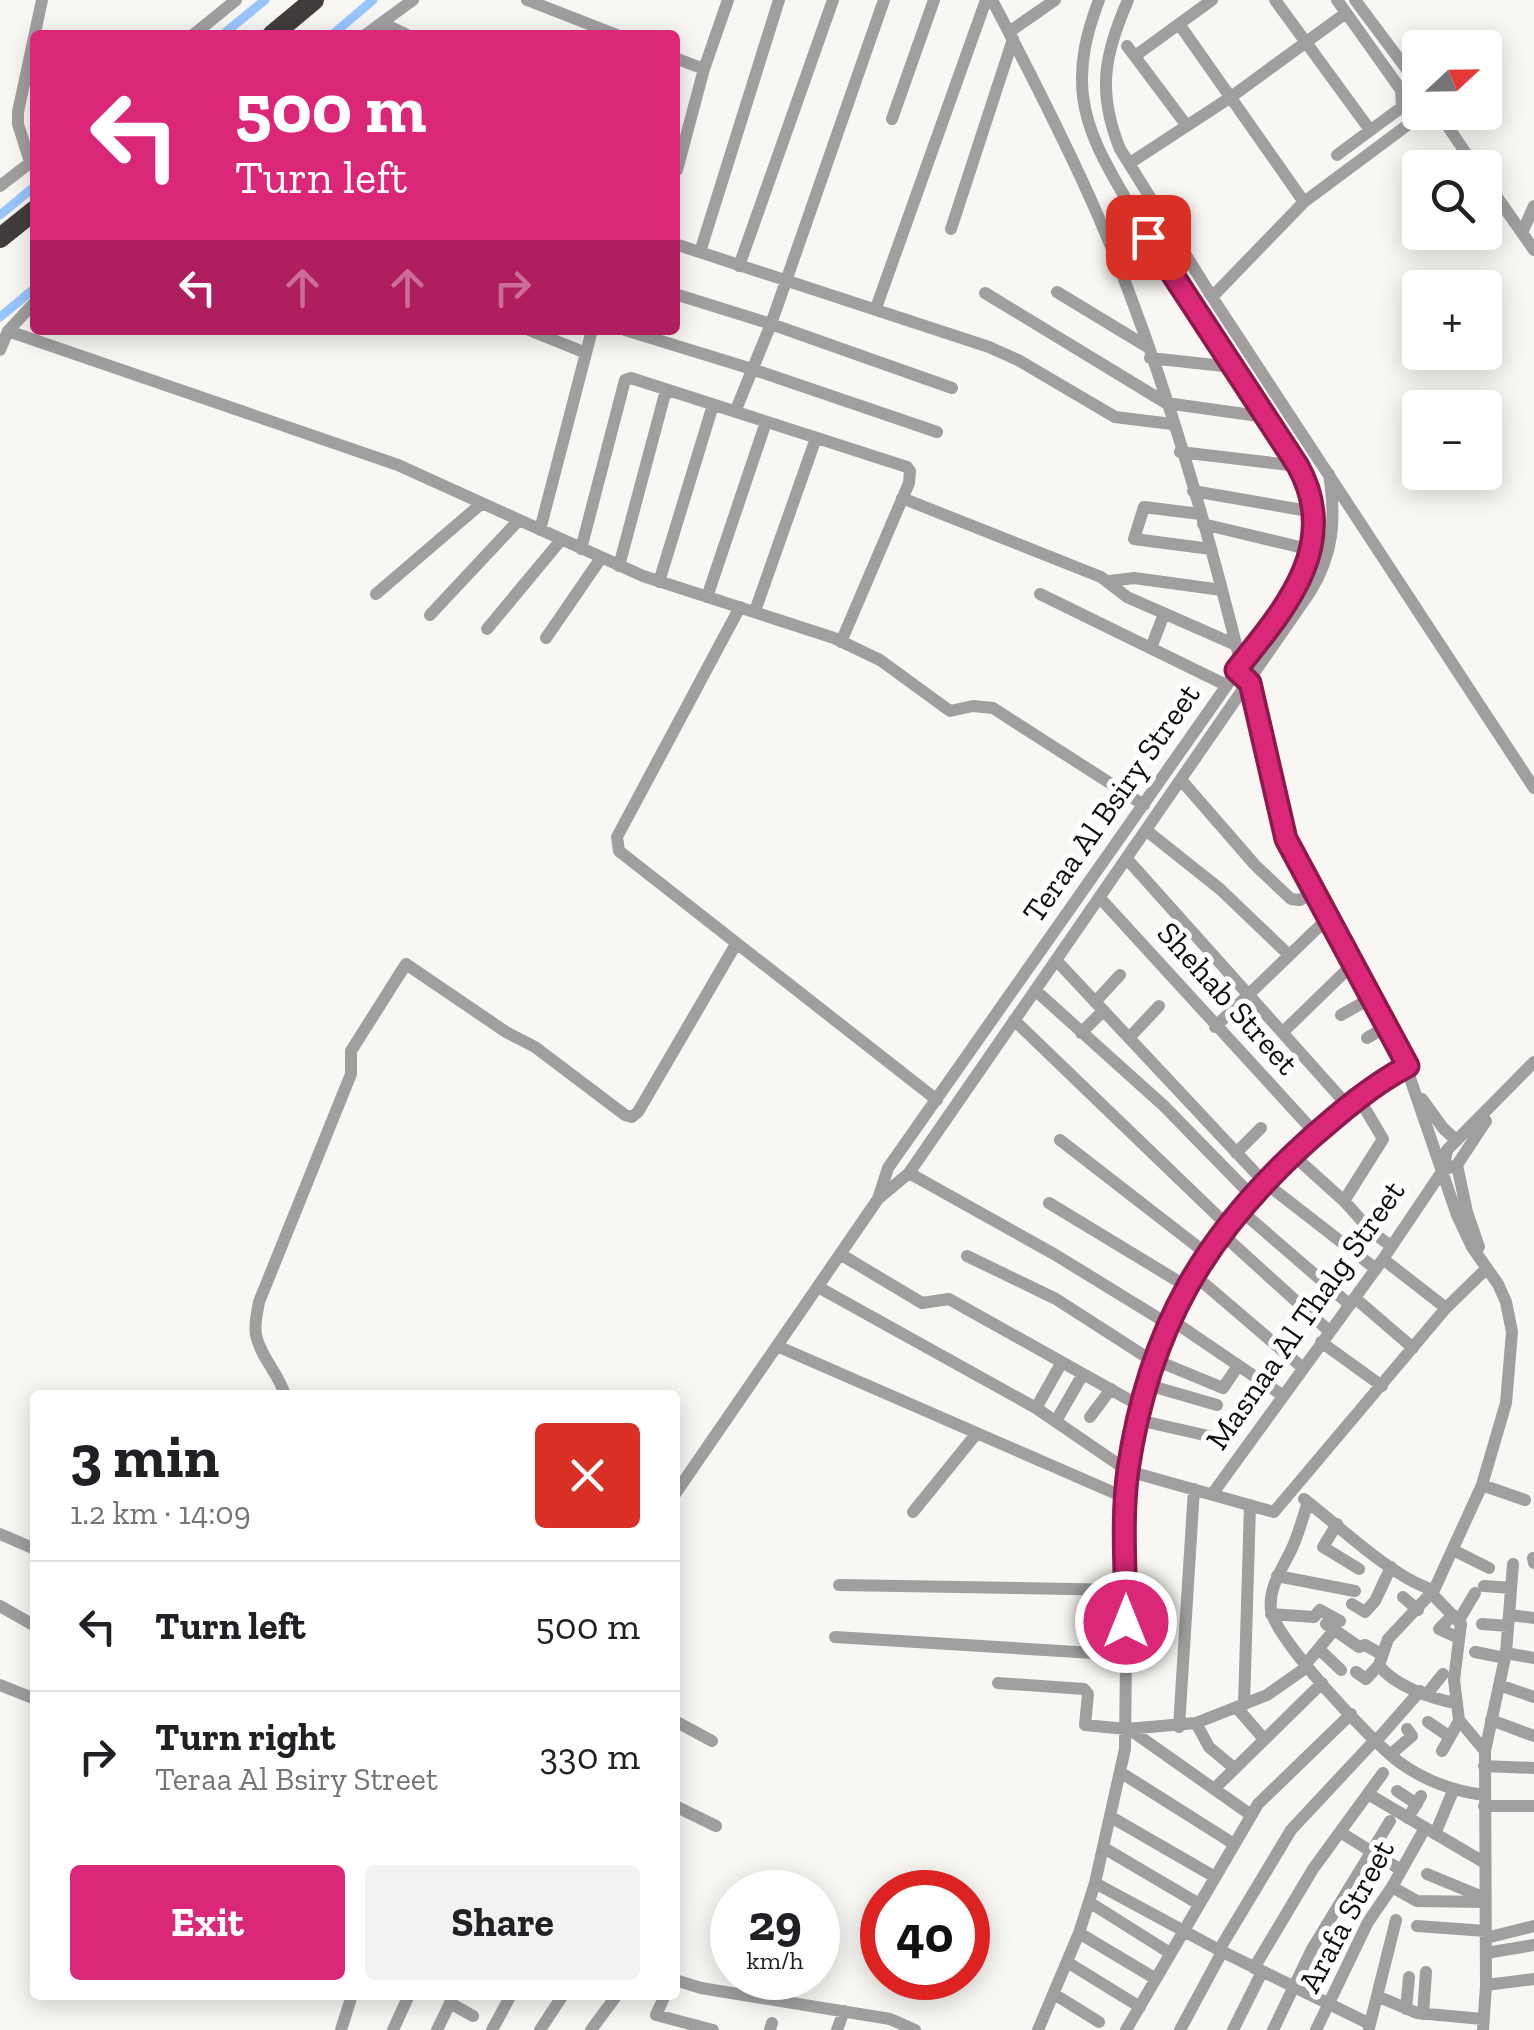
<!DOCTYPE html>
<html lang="en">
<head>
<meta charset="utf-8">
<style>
  :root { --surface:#fff; --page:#f2f2f2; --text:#202124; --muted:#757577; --line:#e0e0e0; --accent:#db2777 }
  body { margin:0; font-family:"Zilla Slab",serif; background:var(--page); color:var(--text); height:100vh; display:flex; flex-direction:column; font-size:38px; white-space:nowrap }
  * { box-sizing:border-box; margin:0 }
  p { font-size:32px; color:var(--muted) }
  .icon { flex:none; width:55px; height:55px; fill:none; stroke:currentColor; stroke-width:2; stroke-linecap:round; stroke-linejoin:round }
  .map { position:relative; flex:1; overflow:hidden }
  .panel { position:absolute; left:30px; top:1390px; width:650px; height:610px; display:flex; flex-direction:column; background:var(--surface); border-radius:10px; box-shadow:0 5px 25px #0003 }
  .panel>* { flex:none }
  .hud { position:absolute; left:30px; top:30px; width:650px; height:305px; border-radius:10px; box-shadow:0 5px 25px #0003; background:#db2777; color:#fff; overflow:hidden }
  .needle { width:65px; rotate:68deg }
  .controls { position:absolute; left:1402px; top:30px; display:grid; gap:20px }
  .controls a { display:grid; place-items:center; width:100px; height:100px; border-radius:10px; background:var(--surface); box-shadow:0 5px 25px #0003; font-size:50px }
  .speed { position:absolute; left:710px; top:1870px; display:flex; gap:20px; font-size:50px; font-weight:700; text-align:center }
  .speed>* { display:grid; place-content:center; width:130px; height:130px; border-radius:50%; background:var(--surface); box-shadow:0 5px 25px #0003; line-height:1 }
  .speed small { font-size:25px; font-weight:400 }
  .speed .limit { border:15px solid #d22; background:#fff; color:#111 }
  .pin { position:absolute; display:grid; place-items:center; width:85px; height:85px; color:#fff; margin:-42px; border-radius:20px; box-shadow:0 5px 15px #0006 }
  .me { position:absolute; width:110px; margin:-55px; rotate:0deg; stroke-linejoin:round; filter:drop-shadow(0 0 8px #0008) }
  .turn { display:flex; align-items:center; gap:35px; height:210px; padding:0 40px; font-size:45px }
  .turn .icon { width:130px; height:130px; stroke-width:2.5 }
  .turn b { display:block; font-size:70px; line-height:85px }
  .lanes { display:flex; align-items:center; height:95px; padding:0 40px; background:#0003; justify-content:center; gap:50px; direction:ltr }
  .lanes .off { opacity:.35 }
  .round { display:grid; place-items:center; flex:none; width:105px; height:105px; border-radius:10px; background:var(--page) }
  .headline { display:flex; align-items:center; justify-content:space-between; height:170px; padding:0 40px }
  h1 { font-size:60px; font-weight:700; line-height:75px }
  .primary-button { display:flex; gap:20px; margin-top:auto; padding:20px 40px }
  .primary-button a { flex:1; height:115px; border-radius:10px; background:var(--accent); color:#fff; font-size:40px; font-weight:700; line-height:115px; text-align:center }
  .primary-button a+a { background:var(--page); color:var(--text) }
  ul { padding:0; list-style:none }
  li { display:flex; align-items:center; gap:30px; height:130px; padding:0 40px; border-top:2px solid var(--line) }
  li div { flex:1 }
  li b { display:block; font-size:38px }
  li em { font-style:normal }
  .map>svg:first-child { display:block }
</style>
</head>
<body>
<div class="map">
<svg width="1534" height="2030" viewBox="0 0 1534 2030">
  <rect width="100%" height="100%" fill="#f9f7f3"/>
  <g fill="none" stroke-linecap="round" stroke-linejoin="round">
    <path stroke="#98c5fd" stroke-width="9" d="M222,35l43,-35
      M332,35l41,-35
      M0,215l35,-29
      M0,317l35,-29"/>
    <path stroke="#a09e9e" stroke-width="12" d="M527,0l90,35
      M992,0c31,59 61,118 89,178 70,150 120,325 160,486
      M1128,0c-24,55 -31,92 -8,149l92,148 322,491
      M1275,0l95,130
      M1337,0l64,90 1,17 11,13
      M1355,0l65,87
      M382,23l25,12
      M1179,24l125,178
      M1009,32l46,-32
      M193,35l43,-35
      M365,35l48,-35
      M1127,46l60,80
      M1135,56l77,-56
      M675,58l29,11
      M1438,112l38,56
      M892,119l42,-119
      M1337,155l65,-48
      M30,162l-12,-38v-12l24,-112
      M1130,163l101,-66 115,-84
      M677,170l27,-101 24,-69
      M1485,180l49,70
      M0,186l35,-27
      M951,229l62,-190
      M1522,233l12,-27
      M675,244l314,103 29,13 97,57 57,7
      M700,252l79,-252
      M739,266l94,-266
      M1057,292l89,54
      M985,293l181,110 100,14
      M675,294l96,30 181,64
      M1212,297l92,-95 121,-90
      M876,308l110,-308
      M529,330l57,23
      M625,330l127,39 185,63
      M8,331l390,134 245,111 191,62 46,22 70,51 23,-5 20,2 151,97
      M0,350l8,-19 27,-29
      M1150,358l83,9
      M735,412l36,-88 113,-324
      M1180,452l118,14
      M1193,491l121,21
      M902,498l199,79 26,20 109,48
      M1200,514l-56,-7 -10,32 77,10
      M1203,524l109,26
      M540,530l52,-200
      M581,549l44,-169 6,-2 276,89 3,4 -1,12 -68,159
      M619,566l47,-176
      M1110,581l24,-3 88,12
      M659,582l54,-177
      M376,594l105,-90
      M1040,594l186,91
      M707,597l59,-175
      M740,607l-123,230 2,14 318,249
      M755,611l61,-173
      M430,615l88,-94
      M487,629l74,-89
      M546,638l55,-80
      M1151,648l13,-34
      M1236,670l14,13 32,145 116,215 59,172 15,32 26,37 8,18 6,30 -6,71 -24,82 -48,105 -46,49 -9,26
      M1182,781l73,84 36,34 9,1 14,-8
      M1147,831l73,58 69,66
      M1127,859l221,247
      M1100,898l216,236
      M1056,960l208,222 112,87
      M1035,990l129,116 87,89
      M1095,1002l25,-27
      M1341,1015l32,-18
      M1014,1020l213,205
      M1215,1027l113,-109
      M1283,1032l71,-69
      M1081,1033l22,-22
      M1129,1038l30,-32
      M1367,1038l22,-13
      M1422,1099l21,29 13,12
      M1060,1140l147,114
      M1236,1153l25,-25
      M1293,1155l51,46 28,31 19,14
      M1457,1165l10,47 12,35
      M1443,1170l14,-5 29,-44
      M909,1173l145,81 114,70
      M878,1199l10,-31 408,-581c20,-36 24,-71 8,-110 -52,-93 -121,-177 -173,-269 -20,-36 -43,-70 -48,-112 -4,-34 4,-64 16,-96
      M1344,1201l39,-62 -25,-42
      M1049,1203l137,83
      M1239,1209l111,96
      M1221,1233l108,98
      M840,1254l82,49 27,-4 193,108
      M967,1256l89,43 98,63
      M1383,1259l63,49
      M1193,1274l110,94
      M818,1287l218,121 92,63 146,41 172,-204 41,-40
      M1355,1298l58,50
      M1170,1319l112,76
      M1321,1342l61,44
      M777,1346l349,152
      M1155,1360l68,28 15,-22
      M1148,1385l69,20
      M285,1395c-6,-21 -25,-39 -29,-60 -2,-10 1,-23 3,-33l92,-228v-23l55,-87 100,68 29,15 90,68 7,2 6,-5 98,-168
      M1036,1408l26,-46
      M1090,1417l21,-28
      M1138,1420l75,17
      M1056,1421l27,-47
      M1482,1485l43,15
      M1213,1493l170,-234 60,-89 4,-20 87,-88
      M675,1494l203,-295 31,-26 401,-581c24,-38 26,-74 19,-118
      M1304,1499c34,26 91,81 130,91
      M1308,1502c-5,15 -9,30 -15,44 -9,21 -25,40 -22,64 4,29 102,133 128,152 26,19 54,29 85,33
      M913,1512l64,-79
      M1337,1524l-14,23 36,22
      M0,1534l35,15
      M1453,1550l36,18
      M1533,1558l1,5
      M1277,1576l78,15
      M839,1585l287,5
      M1484,1586l27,2
      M1432,1594l29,30 -7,56 5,40 26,31
      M1403,1597l15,13
      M1352,1604l13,8 10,-11 16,-34
      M0,1606l35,20
      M1271,1614l43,3 6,-7 20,11
      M1453,1615l-14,14 20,9
      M1509,1615l25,3
      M1459,1620l16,-27
      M1326,1624l33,23 6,-2 16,9
      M1482,1624l26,2
      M835,1637l291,18
      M1319,1649l22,21
      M1475,1652l30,6
      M1506,1653l28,5
      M1305,1665l29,-35
      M1379,1665c14,20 53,34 77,38
      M1356,1672l10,7 13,-14
      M998,1683l86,6 4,5 -3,31 41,4 70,-6 71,-28 40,-28
      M0,1685l35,14
      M1499,1685l35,12
      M1427,1694l16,-20
      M1244,1705l6,-200
      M1237,1708l27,31
      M1491,1720l43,16
      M675,1721l37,20
      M1428,1722l22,15
      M1196,1723l13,24 25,21
      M1179,1727l15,-238
      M1129,1729l122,86
      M1377,1740l43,-49
      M1442,1751l17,-30
      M1391,1754l21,-18 -5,-7
      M1484,1766l50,2
      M1120,1772l114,72
      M1214,1789l108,-106
      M1397,1791l20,13
      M1368,1794l117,69
      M675,1806l41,20
      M1484,1806h50
      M1111,1817l104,60
      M1408,1818l13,-22
      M1340,1832l61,38
      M1435,1834l18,-43
      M1104,1848l95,56
      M1427,1874l58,24
      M1095,1883l124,67 151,74
      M1392,1887l25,14 68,1
      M1089,1902l81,51
      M1417,1926l69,5
      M1079,1933l77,46
      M1486,1938l48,-12
      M1219,1950l72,-120 85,-91
      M1486,1953l48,-8
      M1067,1962l73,45
      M1254,1968l59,-99 70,-96
      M675,1980l26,8 189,31 25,11
      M1486,1985l48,-6
      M1054,1994l45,28
      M665,1995l-9,20 57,15
      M1377,1996l40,17 66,6
      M450,2003l23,13
      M1406,2009l3,-32
      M1423,2014l3,-42
      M1369,2028l27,-108
      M341,2030l11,-35
      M393,2030l16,-35
      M437,2030l17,-35
      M492,2030l19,-35
      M540,2030l23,-35
      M591,2030l26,-35
      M770,2030l2,-7
      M837,2030l7,-19
      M1038,2030l41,-97 16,-50 30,-134 3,-278 10,-51 23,-81 32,-65 58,-79 107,-98 51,-31
      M1126,2030l132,-226 93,-90
      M1180,2030l42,-78
      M1233,2030l29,-58
      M1273,2030l39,-81 78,-128
      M1316,2030l52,-108 24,-35 33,-59
      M1483,2030l3,-45 -1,-234 21,-98 7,-89"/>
    <path stroke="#413d3c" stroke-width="20" d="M272,35l42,-35
      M0,238l35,-28"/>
  </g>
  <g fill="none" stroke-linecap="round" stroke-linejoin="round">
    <g stroke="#8e194d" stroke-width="25">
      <path id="route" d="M1126,1622c0,-49 -5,-102 2,-152 21,-142 77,-237 183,-332 31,-27 61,-53 97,-72l-122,-227 -36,-156 -14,-13c48,-60 106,-125 62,-204l-150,-229"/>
    </g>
    <use href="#route" stroke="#db2777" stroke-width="18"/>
  </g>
  <g text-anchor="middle" stroke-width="10" stroke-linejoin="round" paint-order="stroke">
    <g font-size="32" fill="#100f0e" stroke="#fff">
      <text transform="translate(1111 803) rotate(-55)" y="11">Teraa Al Bsiry Street</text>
      <text transform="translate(1228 998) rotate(48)" y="11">Shehab Street</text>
      <text transform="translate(1305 1315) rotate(-55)" y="11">Masnaa Al Thalg Street</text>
      <text transform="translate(1346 1916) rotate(-62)" y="11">Arafa Street</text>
    </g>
  </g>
</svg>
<div class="controls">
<a><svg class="needle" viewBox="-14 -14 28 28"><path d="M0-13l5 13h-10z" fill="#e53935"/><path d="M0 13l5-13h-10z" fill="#757577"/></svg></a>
<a><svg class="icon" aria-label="search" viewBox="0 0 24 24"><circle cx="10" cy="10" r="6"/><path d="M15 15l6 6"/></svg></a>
<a>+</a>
<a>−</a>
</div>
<div class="speed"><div>29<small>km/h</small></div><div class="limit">40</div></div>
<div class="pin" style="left:1148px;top:237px;background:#d93025"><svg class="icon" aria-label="arrive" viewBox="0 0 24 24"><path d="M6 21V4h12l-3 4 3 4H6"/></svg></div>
<svg class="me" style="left:1126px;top:1622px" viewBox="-20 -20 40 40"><circle r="17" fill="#db2777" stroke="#fff" stroke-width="3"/><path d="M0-11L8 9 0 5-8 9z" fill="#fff"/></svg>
<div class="hud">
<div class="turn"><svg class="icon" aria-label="left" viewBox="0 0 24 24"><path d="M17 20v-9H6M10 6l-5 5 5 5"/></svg><div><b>500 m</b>Turn left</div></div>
<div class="lanes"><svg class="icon" aria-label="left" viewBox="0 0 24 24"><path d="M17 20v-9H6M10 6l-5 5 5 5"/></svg><svg class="icon off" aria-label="ahead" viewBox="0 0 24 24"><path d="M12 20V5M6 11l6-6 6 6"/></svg><svg class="icon off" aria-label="ahead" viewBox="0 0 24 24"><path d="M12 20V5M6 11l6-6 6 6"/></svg><svg class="icon off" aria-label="right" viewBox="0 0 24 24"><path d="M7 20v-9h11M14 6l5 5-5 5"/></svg></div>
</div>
<section class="panel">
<div class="headline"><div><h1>3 min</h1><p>1.2 km · 14:09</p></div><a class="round" style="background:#d93025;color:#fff"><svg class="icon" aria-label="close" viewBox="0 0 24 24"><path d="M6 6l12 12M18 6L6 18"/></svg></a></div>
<ul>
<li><svg class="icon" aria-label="left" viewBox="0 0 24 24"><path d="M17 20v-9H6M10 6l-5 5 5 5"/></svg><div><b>Turn left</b></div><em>500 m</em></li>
<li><svg class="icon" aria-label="right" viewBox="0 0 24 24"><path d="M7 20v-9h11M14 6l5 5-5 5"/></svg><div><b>Turn right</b><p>Teraa Al Bsiry Street</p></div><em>330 m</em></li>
</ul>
<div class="primary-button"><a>Exit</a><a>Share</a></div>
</section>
</div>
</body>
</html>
